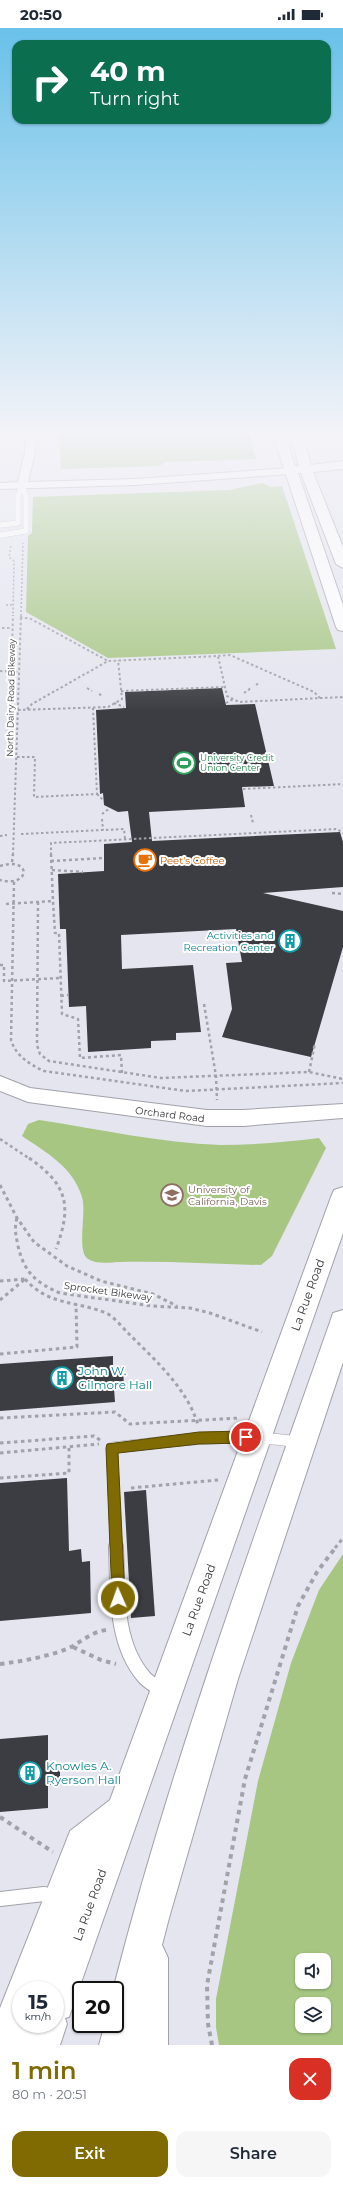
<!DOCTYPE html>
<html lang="en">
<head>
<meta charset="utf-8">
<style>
  :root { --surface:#fff; --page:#f6f6f7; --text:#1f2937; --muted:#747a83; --accent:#806b03 }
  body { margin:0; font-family:Montserrat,sans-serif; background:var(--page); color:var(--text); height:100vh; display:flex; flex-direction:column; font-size:15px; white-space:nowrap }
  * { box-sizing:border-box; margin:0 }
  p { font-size:13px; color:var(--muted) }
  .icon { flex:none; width:22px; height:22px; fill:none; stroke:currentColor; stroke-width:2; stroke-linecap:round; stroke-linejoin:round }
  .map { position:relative; height:2017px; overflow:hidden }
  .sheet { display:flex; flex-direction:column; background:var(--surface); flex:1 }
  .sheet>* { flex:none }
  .top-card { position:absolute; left:12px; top:12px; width:319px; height:84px; border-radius:12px; box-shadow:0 1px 3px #0004; background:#0b6e4f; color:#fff; overflow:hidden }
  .controls { position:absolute; left:295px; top:1925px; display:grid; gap:8px }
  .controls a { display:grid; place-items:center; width:36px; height:36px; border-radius:8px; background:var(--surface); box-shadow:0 1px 3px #0004; font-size:20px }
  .speed { position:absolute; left:12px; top:1953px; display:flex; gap:8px; font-size:20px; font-weight:700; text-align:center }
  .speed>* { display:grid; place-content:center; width:52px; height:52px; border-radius:50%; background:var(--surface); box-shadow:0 1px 3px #0004; line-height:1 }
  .speed small { font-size:10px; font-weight:400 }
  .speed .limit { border:2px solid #111; border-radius:6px; background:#fff; color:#111 }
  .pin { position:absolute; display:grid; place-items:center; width:34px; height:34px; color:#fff; margin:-17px; border:2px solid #fff; border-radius:50%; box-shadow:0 1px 4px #0007 }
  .me { position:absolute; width:44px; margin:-22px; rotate:358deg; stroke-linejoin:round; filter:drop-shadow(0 0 3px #0008) }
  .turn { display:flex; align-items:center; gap:14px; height:84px; padding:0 12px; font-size:18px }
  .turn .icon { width:52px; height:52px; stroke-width:2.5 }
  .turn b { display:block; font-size:28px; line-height:34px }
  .round { display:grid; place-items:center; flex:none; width:42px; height:42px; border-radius:12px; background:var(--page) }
  .head { display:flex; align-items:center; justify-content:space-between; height:68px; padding:0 12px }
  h1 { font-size:24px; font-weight:600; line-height:30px; color:var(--accent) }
  .button { display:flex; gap:8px; margin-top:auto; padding:8px 12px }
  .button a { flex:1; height:46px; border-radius:12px; background:var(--accent); color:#fff; font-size:16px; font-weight:600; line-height:46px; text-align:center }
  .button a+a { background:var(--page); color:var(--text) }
  .status { display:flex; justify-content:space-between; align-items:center; height:28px; padding:0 20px; background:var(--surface); direction:ltr }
  .status svg { height:11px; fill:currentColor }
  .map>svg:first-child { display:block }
</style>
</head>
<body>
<div class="status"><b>20:50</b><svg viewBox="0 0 49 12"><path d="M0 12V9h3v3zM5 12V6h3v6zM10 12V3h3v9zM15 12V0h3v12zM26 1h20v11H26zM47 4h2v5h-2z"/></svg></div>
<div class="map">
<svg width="343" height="2017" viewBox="0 0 343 2017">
  <rect width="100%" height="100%" fill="#e5e5ef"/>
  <path fill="#a6c682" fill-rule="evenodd" d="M59,401h188l9,30 -90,3 -7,4 -98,3z
    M262,455l9,4 11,-1 54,163 -228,9 -82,-46 2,-76 4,-3 1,-36 196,-7z
    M39,1092c60,9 121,23 182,25 33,0 65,-3 98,-7l7,10 -54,108 -11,9c-47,-1 -93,-4 -140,-3 -10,0 -24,3 -33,-3 -12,-8 -1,-47 -6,-62 -9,-30 -35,-44 -60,-61l6,-12z
    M343,1526v491h-124l-3,-18v-28l42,-218 33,-118 28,-73zM302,1932h22v22h-22zM302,1976h22v22h-22z"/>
  <path fill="#3c3c43" d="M222,660l4,17 29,-1 19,82 -32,1 3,20 -96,5 3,29 188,-9 3,10v45l-80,6 80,18v36l-32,110 -89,-20 10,-28 -6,-46 16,-1 -6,-33 -115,6 1,34 71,-4 8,67 -25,1v7l-25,1v7l-63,4 -2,-46 -17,1 -3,-78h-6l-2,-55 46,-3v-27l28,-2 -4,-31 -10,1 -14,-7 -1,-12 -3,1 -4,-84 30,-2 -1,-16z
    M113,1328v12l10,-1 1,21h-10l1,14 -115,9v-47z
    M67,1450l2,73 12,-2 1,13 8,-1 1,52 -91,8v-138z
    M146,1462l9,126 -24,2 -7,-126z
    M48,1707v28l12,-1v22l-12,1v23l-48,4v-73z"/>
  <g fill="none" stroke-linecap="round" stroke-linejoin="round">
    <g stroke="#a1a1aa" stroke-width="6">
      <path id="lane-far2" d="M0,410l30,-1
        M1,497l17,-2v-27l4,-10
        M1,507l25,-4v-35l-4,-10"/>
    </g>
    <g stroke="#a1a1aa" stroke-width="12">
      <path id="lane-far1" d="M116,1520l-4,-100c63,-8 124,-15 187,-6"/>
    </g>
    <g stroke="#a1a1aa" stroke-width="16">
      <path id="lane" d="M116,1519c2,44 -2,95 28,130 4,5 12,9 17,13
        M0,1871l44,-5 12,4"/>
    </g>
    <g stroke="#a1a1aa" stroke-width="2">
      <path id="street" d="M26,401h10l-1,23 -7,30 107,-3 155,-11 5,3 -5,3 -155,11 -135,4v-6l18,-1 7,-30z
        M0,1048l30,12 177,22h36l100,-6v14l-100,8h-36l-179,-24 -28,-11z"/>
    </g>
    <g stroke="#a1a1aa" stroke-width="2">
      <path id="secondary" d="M271,401h12l12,37h4l-10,-37h12l10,36 32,-4v8l-30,3 30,75v21l-7,-4 -35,-91h-3l45,132v26l-5,-1 -2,-3z
        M343,1159v46l-269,770 -5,14 -4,1 2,6 -7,21h-60v-37l65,-164 5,-13 40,-31 221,-603 3,-7zM21,1962h34v34h-34z
        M343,1282v52l-105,317 -69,239 -7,27 6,13v87h-69l6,-21h10v-34h-2c58,-227 139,-447 217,-668l3,-9z"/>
    </g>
    <path stroke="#a2a2aa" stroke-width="1.5" stroke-dasharray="2 2" stroke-linecap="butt" d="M11,518l-2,11 5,4 -1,55
      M6,577h8
      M21,588l2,-73"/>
    <path stroke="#a2a2aa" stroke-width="2" stroke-dasharray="2.5 2.5" stroke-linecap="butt" d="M20,589l11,2 77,42
      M2,600h10
      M12,623l1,-36
      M218,628l12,-1 84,37 6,6
      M0,643l19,1
      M256,657l4,-3
      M87,660l5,3
      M121,663l104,-4
      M244,665l7,-5
      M99,666l4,2
      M114,675l10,4
      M226,675l7,-4
      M27,681l5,-5 76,-43 110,-5 9,40 12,6 104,-5
      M18,682l90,-3 14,-8 -4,-39
      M17,729h18l-1,40 63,-3 -4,-86
      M243,761l100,-5
      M97,766l6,6
      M102,786l8,-6
      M251,787l2,8
      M102,791l1,11
      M21,806l103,-5 1,10
      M0,808l7,-1
      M13,827l8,-240
      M51,827v-12l286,-14 6,4"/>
    <path stroke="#a2a2aa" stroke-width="2.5" stroke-dasharray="3 3" stroke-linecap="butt" d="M51,826l2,47
      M51,833l53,-3
      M12,834l1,-8
      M0,838c32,-10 31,22 0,14
      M52,842l31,2
      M14,854l-3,158c5,16 18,24 33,31l142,20 157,-8
      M332,865l11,1
      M38,874l-1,143 3,9 9,7 112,17 148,-6 34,7
      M6,876l47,-3 2,32h4l3,81 16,5 2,39 41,-3 1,18
      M0,937h4v16l56,-3
      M61,968l7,-1
      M204,976l12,72 1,24
      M309,1044l6,-29
      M0,1111l30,20"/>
    <path stroke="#a2a2aa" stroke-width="3" stroke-dasharray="3.5 3.5" stroke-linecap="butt" d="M29,1130c39,27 43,48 27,91
      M0,1157l17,33 17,24 33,24 34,15 52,13 24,12
      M17,1190c-3,10 -1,18 1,28 6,26 18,37 42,47l92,13 38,2 20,5 52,19
      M25,1251c25,28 52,21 83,35 7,4 14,13 20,19 27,27 59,55 70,92
      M0,1253l25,-2
      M0,1272l25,-21
      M0,1326l77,-7 -1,-43
      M0,1390l115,-6 15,12 110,-6
      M0,1415l94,-7 6,4
      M0,1425l99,-9
      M0,1450l69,-5v-25
      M131,1460l87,-8
      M335,1520l8,-10"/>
    <path stroke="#a2a2aa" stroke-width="4" stroke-dasharray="4.5 4.5" stroke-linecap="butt" d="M73,1619l28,13 15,4
      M0,1636c23,-3 46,-7 67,-15 13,-6 24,-17 39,-19
      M0,1789l53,35
      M212,2017l-4,-21 -1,-39 38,-206 53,-173 19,-34 19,-25"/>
    <use href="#lane-far2" stroke="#fff" stroke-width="5.5"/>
    <use href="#lane-far1" stroke="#fff" stroke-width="11"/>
    <use href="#lane" stroke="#fff" stroke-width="14"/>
    <use href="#street" fill="#fff" fill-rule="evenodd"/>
    <use href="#secondary" fill="#fff" fill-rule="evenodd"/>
  </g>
  <linearGradient id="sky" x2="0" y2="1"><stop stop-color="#69c1e9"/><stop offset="0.59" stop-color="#f3f3f8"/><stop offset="1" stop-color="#f3f3f8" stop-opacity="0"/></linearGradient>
  <rect width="343" height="684" fill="url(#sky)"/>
  <path fill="#806b03" stroke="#534602" d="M246,1403l4,2 1,4 -1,4 -4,2 -47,1 -81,9 7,145 -2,4 -5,2 -4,-2 -2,-4 -6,-150 1,-4 92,-12z"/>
  <defs>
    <g id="stadium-ring" transform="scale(1.15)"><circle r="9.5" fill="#fff" stroke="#2e9e5b" stroke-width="1.5"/><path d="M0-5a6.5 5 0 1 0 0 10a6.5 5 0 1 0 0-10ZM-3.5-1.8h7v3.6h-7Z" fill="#2e9e5b"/></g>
    <g id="cafe-ring" transform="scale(1.15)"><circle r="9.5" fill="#fff" stroke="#e8710a" stroke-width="1.5"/><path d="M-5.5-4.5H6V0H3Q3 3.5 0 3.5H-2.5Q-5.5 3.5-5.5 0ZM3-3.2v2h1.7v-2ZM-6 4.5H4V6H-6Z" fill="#e8710a"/></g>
    <g id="building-ring" transform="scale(1.15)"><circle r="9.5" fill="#fff" stroke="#0f9aa8" stroke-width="1.5"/><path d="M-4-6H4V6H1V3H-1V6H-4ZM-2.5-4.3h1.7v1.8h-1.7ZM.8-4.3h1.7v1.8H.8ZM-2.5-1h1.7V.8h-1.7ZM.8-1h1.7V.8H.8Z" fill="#0f9aa8"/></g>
    <g id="university-ring" transform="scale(1.15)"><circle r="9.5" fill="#fff" stroke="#8d6e63" stroke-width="1.5"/><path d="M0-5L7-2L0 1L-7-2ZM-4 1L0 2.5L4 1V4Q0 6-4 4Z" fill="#8d6e63"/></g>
  </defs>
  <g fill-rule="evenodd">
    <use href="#stadium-ring" x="184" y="735"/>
    <use href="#cafe-ring" x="145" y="832"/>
    <use href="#building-ring" x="290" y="913"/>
    <use href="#university-ring" x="172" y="1167"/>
    <use href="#building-ring" x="62" y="1350"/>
    <use href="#building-ring" x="30" y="1745"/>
  </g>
  <g text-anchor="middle" stroke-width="4" stroke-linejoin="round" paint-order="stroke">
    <g font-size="9" fill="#38383c" stroke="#fff">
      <text transform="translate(11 670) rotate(-89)" y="3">North Dairy Road Bikeway</text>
    </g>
    <g font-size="9" fill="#27864d" stroke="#fff" text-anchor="start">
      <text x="200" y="733">University Credit<tspan x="200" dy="10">Union Center</tspan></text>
    </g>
    <g font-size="10" fill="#c56008" stroke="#fff" text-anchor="start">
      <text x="160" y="836">Peet's Coffee</text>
    </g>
    <g font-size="10" fill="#0d838f" stroke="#fff" text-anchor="end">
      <text x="274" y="911">Activities and<tspan x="274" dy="12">Recreation Center</tspan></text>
    </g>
    <g font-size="10" fill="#38383c" stroke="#fff">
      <text transform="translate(170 1086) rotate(7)" y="4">Orchard Road</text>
      <text transform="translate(108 1263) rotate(8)" y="4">Sprocket Bikeway</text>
    </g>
    <g font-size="10" fill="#785e54" stroke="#fff" text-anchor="start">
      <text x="188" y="1165">University of<tspan x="188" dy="12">California, Davis</tspan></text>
    </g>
    <g font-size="12" fill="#38383c" stroke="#fff">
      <text transform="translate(308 1267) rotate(-70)" y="4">La Rue Road</text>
      <text transform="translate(199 1572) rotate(-70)" y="4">La Rue Road</text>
      <text transform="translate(90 1877) rotate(-70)" y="4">La Rue Road</text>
    </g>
    <g font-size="12" fill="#0d838f" stroke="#fff" text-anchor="start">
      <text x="78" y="1347">John W.<tspan x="78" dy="14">Gilmore Hall</tspan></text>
      <text x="46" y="1742">Knowles A.<tspan x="46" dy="14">Ryerson Hall</tspan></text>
    </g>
  </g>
</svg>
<div class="controls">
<a><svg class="icon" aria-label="sound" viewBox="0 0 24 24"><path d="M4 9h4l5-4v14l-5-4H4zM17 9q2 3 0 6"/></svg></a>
<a><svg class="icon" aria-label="layers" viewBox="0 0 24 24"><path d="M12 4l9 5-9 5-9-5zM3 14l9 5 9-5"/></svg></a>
</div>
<div class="speed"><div>15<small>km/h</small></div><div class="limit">20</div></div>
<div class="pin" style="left:246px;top:1409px;background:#d93025"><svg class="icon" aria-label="arrive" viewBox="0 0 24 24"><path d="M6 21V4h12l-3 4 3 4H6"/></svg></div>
<svg class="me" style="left:118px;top:1570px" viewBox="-20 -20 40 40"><circle r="17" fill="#806b03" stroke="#fff" stroke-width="3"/><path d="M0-11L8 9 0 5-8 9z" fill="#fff"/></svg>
<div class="top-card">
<div class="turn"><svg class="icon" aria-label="right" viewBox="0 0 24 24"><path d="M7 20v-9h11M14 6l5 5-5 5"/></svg><div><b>40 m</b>Turn right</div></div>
</div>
</div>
<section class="sheet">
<div class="head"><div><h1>1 min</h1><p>80 m · 20:51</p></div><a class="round" style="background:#d93025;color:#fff"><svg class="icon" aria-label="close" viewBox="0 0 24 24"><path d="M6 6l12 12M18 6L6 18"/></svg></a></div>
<div class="button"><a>Exit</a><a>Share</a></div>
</section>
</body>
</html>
